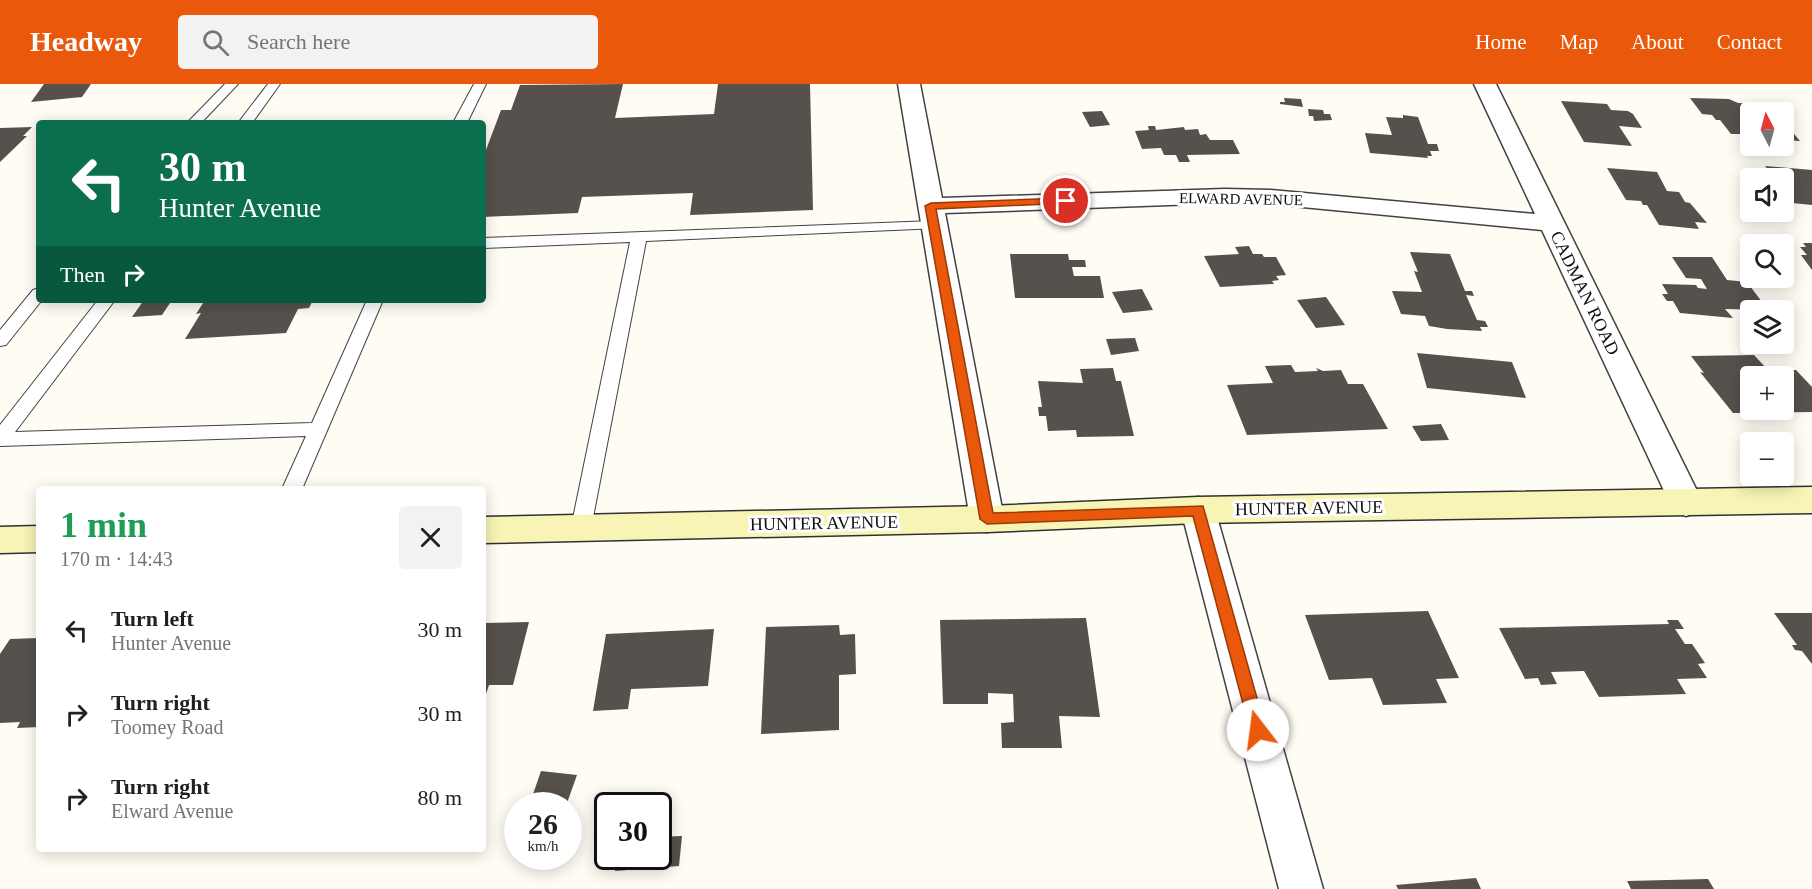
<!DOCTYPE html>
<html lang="en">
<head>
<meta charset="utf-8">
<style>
  :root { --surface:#fff; --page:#f2f2f2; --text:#202124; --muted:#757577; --accent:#ea580c }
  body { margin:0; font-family:Georgia,serif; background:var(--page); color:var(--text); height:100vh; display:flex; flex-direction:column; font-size:22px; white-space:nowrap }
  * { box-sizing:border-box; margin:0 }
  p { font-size:20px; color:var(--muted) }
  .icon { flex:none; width:33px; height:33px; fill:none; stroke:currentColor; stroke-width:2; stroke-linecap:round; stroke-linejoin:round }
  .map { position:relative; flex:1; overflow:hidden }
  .drawer { position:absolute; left:36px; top:402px; width:450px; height:366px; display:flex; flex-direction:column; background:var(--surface); border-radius:6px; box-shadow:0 3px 15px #0003 }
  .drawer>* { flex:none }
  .hud { position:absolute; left:36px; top:36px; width:450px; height:183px; border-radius:6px; box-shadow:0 3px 15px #0003; background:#0b6e4f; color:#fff; overflow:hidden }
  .needle { width:39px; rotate:354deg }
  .buttons { position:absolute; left:1740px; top:18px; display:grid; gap:12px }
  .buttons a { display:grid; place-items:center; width:54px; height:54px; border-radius:6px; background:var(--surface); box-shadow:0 3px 15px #0003; font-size:30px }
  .speed { position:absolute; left:504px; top:708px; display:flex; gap:12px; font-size:30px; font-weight:700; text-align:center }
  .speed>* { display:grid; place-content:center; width:78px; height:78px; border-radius:50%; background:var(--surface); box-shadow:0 3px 15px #0003; line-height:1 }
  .speed small { font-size:15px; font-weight:400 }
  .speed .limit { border:3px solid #111; border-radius:9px; background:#fff; color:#111 }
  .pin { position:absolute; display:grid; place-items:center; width:51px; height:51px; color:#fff; margin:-26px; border:3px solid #fff; border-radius:50%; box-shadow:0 2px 6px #0007 }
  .me { position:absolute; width:66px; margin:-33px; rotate:345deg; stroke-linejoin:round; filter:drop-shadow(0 0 4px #0008) }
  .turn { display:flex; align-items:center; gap:21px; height:126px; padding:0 24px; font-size:27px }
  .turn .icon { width:78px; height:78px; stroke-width:2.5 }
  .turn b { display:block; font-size:42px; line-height:51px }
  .then { display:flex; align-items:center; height:57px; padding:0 24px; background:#0003; gap:12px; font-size:22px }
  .round { display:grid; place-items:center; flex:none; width:63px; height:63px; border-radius:6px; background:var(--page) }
  .summary { display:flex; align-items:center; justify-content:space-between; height:102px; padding:0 24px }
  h1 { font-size:36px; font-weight:700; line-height:45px; color:#1e9e55 }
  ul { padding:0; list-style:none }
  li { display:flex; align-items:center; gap:18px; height:84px; padding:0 24px }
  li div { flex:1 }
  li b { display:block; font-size:22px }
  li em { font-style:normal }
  header { display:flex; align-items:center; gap:36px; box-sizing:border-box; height:84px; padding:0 30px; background:var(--accent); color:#fff }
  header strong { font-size:28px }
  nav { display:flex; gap:33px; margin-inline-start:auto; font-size:21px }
  .search { width:420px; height:54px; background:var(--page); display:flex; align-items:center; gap:15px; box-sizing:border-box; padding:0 21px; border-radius:6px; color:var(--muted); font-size:22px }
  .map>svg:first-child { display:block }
</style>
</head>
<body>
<header>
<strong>Headway</strong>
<div class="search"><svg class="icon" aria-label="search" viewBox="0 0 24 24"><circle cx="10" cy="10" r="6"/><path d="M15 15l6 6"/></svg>Search here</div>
<nav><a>Home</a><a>Map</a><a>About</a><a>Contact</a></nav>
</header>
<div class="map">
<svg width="1812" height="805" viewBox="0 0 1812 805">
  <rect width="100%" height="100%" fill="#fefcf3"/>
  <path fill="#57514d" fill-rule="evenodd" d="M44,0h47l-9,13 -51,5z
    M623,0l-8,34 99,-4 4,-30h92l3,126 -123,5 3,-22 -111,4 -4,16 -95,4v-50l2,-6h-2v-3l18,-48h10l9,-25z
    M1284,14l17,1 2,8 -23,-3v-2h5z
    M1690,14l39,1 9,4 31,1 8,7 -27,1v26h-4l-3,-4h-12l-11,-14h-4l-4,-5 -10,-1z
    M1561,17l46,3 4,6 17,1 5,3 9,14 -23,-2 13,20 -48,-4z
    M1308,25l15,1 1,4h6l2,6 -18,1 -1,-5h-4z
    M1102,27l8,14 -20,2 -8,-15z
    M1403,31l15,2 10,27h9l2,7h-9l2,5h-5l1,2 -58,-5 -5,-20 27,2 -6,-18 17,1z
    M1784,38l16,19 -16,-1z
    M1148,42h7l1,4 28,-3 1,3 13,-1 2,6 6,-1 4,6h23l7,14 -53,1 3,7h-11l-3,-7h-12l-3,-7 -19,1 -7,-18 14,-1z
    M32,43l-9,9h4l-27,26v-34z
    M1765,82l47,4v35l-20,-2 -8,-10v-15h-30l-3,-4 21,1z
    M1607,84l50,4 10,19 12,1 6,10 5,1 17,20 -12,-1 4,7 -40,-4 -12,-20h-4l-2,-4 -15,-1z
    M1803,159h9v27l-11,-15h6l-7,-8h6z
    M1249,162l4,8h9l2,3h12l10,18 -10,1 3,4 -7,1 2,3 -54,3 -16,-31 35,-2 -4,-7z
    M1410,168l40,2 15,37h7l2,5 -8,-1 11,25 8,1 3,6h-8l2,4 -35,-2 -18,-3 -4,-10 -24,-2 -9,-23 30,1 -8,-21 4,1z
    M1010,170h58l1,6h16l1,7h-14l2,9h26l4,22h-89z
    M1672,173h40l15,23 20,2 21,28 -43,-1 8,9 -53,-5 -7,-12h-6l-5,-7h6l-6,-10 34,1 2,3 9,1 -6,-10 -15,-1z
    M1142,205l11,21 -30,3 -11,-21z
    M1326,213l19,28 -29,3 -19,-28z
    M144,216h58v2l-32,1 -8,12 -30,2z
    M205,216h108l-4,8 -11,1 -12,24 -101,6 16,-26 -5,1z
    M1135,254l4,13 -28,4 -5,-16z
    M1417,269l95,9 14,36 -99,-10z
    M1754,271l14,15h28l16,17v25l-79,1 -33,-41 4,1 -13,-17zM1750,292h34v34h-34z
    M1291,281l4,7 23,-1 -2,-3 7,3 18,-1 7,14h15l25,45 -141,6 -20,-50 46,-2 -8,-17z
    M1113,284l3,13h5l13,55 -57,1 -1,-7 -28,1 -2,-15h-7l-1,-9h4l-4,-26 45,2 -3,-14z
    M1441,340l8,16 -28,1 -9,-15z
    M1428,527l31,67 -23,1 11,24 -64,2 -11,-27 -43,2 -24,-65z
    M1774,529h38v51l-10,-13 -7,-1 -3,-5h5z
    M1086,534l14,99 -41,-1 3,32h-60l-1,-25 13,-1 -1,-28 -25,-1v11h-45l-3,-84z
    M1667,536h11l6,9h-9l10,15h7l13,19 -7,1 9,14 -30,1 9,15 -87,3 -15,-26 -33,1 6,12 -16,1 -3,-7 -13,1 -26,-51 170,-4z
    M529,538l-16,63h-24l-6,18v-80z
    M839,541l1,10 15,-1 1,40 -17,1v55l-78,4 5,-107z
    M714,545l-6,57 -77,3 -3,20 -35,2 13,-77z
    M39,554v89l-22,1 3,-6 -20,1v-69l10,-15z
    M541,687l36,4 -10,28 -36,-3z
    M682,752l-3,30 -64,5 2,-15h41v-19z
    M1476,794l5,11h-83l-2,-4z
    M1708,795l6,10h-83l-4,-8z"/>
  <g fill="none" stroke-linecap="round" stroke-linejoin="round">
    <g stroke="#424242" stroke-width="2">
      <path id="lane" d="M225,0h13l-37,39h-14z
        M268,0h12l-28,39h-14z
        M474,0h12l-19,39h-14z
        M934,137l7,4 -2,3 -293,13 -55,287 -3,6 -7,2 -7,-2 -3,-6 59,-286 -147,6v-10z
        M39,204v12h3l-36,45 -6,1v-16l33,-40z
        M98,216h17l-100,132 297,-9 55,-123h16l-81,189h-20l24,-53 -306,10v-21z"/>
    </g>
    <g stroke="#424242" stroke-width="3">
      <path id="street" d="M898,0h22l22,114 283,-9 46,1 264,24 -61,-130h22l207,419 -5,9 -12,4 -12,-4 -132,-282 -271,-26 -46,-1 -280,10 59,306 -5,9 -12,4 -12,-4 -5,-9z
        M1198,413l12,4 5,9 108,379h-44l-98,-379 5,-9z"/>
    </g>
    <g stroke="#313131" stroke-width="3">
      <path id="secondary" d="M1812,403v26l-614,10 -211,9 -504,11v-26l504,-11 211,-9z
        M39,442v26l-39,1v-26z"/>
    </g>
    <use href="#lane" fill="#fff" fill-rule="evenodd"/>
    <use href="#street" fill="#fff" fill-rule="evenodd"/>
    <use href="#secondary" fill="#f7f4b5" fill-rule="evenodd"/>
  </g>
  <path fill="#ea580c" stroke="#983908" stroke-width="1.5" d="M1066,114l6,3 -2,2 -134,6 57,304 210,-7 63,224 -2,5 -6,2 -6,-2 -2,-5 -57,-214 -206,8 -7,-5 -55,-313 6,-3z"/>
  <g text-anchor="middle" stroke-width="6" stroke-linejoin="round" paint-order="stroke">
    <g font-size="15" fill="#0f0f0f" stroke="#fff">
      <text transform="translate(1241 115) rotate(1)" y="5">ELWARD AVENUE</text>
    </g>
    <g font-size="18" fill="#0f0f0f" stroke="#fff">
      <text transform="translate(1585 209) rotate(64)" y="6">CADMAN ROAD</text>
      <text transform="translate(1309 424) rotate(-1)" y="6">HUNTER AVENUE</text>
      <text transform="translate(824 439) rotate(-1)" y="6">HUNTER AVENUE</text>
    </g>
  </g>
</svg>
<div class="buttons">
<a><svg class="needle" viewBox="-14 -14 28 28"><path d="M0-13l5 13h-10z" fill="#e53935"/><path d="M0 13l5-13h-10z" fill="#757577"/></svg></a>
<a><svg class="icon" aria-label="sound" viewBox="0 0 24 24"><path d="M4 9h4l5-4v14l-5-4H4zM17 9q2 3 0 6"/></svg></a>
<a><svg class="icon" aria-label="search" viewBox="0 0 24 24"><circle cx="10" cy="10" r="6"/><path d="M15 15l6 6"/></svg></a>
<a><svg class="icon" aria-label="layers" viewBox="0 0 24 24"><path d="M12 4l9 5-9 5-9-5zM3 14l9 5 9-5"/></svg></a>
<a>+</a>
<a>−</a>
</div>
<div class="speed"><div>26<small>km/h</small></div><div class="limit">30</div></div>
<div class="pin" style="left:1066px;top:117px;background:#d93025"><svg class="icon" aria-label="arrive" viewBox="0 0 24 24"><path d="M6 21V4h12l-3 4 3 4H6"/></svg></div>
<svg class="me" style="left:1258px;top:646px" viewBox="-20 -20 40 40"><circle r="19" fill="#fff"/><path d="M0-13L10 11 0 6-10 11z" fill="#ea580c"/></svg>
<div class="hud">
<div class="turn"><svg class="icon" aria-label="left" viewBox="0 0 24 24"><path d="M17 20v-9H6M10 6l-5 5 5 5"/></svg><div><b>30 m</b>Hunter Avenue</div></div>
<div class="then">Then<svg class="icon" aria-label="right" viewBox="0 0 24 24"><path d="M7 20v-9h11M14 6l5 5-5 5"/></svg></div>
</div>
<section class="drawer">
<div class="summary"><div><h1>1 min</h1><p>170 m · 14:43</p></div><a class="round"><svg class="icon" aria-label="close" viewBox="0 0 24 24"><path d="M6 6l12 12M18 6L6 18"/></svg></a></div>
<ul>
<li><svg class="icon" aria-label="left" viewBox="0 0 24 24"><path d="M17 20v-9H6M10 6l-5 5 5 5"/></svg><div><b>Turn left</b><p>Hunter Avenue</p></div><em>30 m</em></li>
<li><svg class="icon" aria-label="right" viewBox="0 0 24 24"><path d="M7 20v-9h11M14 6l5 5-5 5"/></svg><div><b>Turn right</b><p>Toomey Road</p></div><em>30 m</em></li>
<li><svg class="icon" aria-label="right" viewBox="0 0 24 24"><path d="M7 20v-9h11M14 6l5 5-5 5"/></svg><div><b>Turn right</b><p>Elward Avenue</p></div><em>80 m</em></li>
</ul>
</section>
</div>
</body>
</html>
